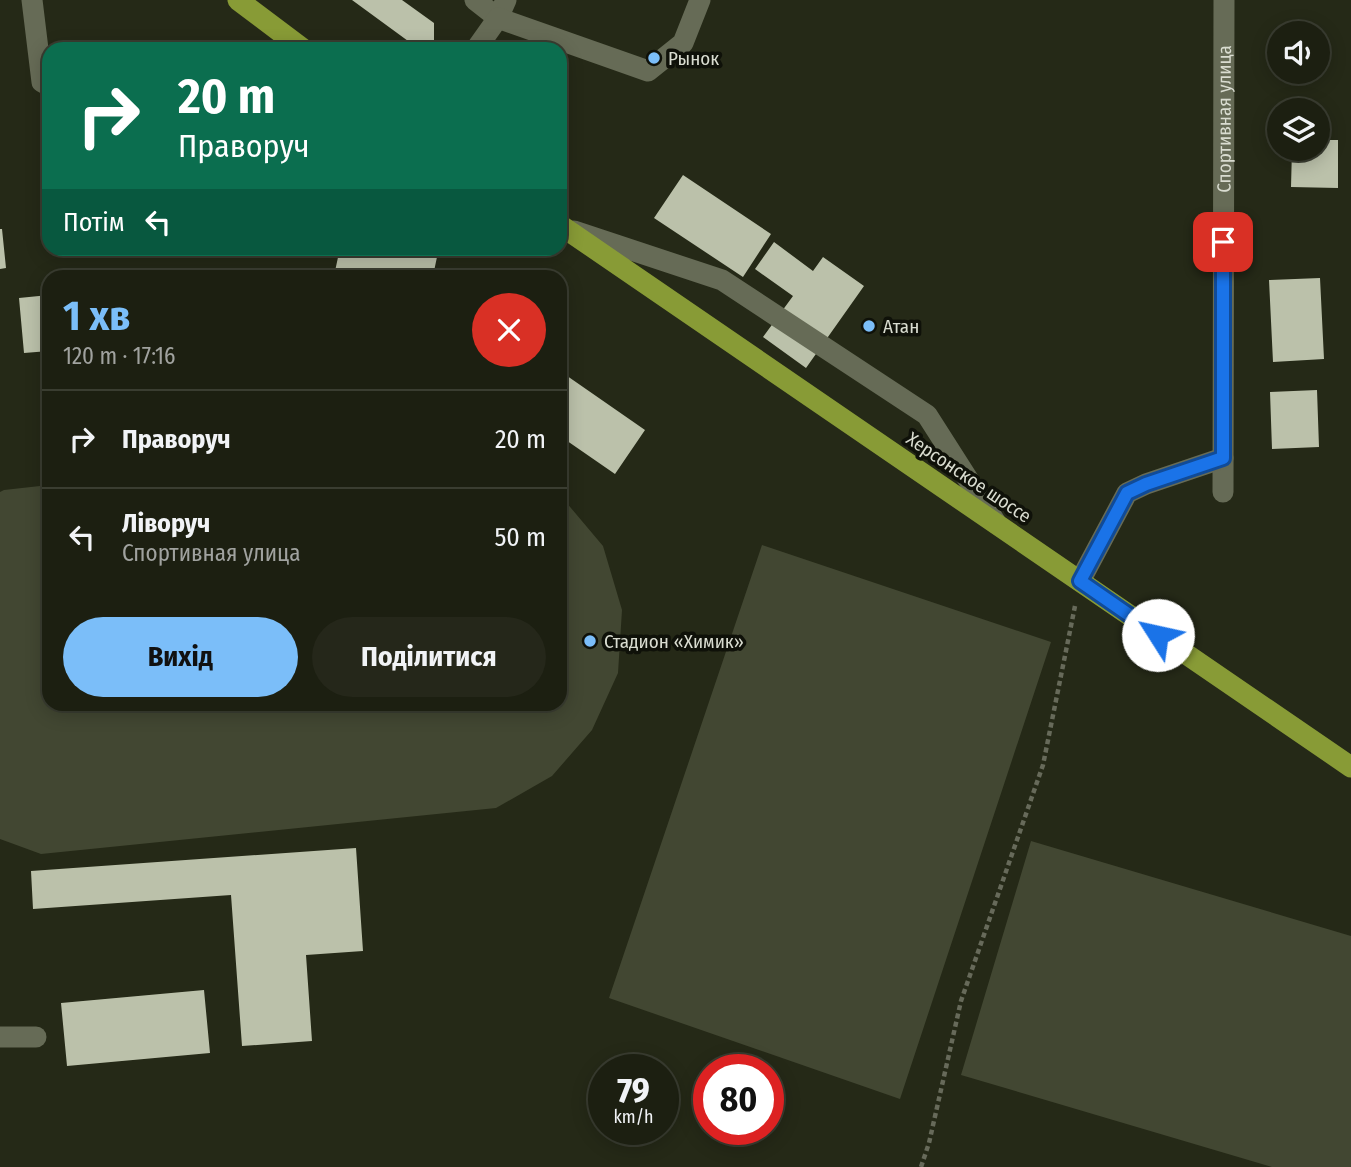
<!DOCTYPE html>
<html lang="uk">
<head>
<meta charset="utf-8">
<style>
  :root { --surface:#1c1f11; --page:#25271a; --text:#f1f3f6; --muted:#a0a29f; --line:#3a3d31; --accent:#7bbef9 }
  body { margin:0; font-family:"Fira Sans Condensed",sans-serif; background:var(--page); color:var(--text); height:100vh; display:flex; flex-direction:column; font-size:26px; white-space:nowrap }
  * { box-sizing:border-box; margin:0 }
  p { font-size:23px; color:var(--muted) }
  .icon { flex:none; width:38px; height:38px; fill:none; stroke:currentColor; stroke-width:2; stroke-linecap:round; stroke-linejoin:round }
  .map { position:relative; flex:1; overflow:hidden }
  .drawer { position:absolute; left:42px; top:270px; width:525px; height:441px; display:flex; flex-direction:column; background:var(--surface); border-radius:21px; box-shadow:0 4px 18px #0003,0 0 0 2px var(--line) }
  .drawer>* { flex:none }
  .hud { position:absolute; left:42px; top:42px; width:525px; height:214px; border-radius:21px; box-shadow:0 4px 18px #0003,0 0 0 2px var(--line); background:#0b6e4f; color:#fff; overflow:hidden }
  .buttons { position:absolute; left:1267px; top:21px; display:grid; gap:14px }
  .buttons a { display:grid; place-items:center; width:63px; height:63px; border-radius:50%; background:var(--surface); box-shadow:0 4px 18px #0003,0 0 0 2px var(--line); font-size:35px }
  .speed { position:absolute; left:588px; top:1054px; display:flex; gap:14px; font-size:35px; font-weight:700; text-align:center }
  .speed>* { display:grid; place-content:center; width:91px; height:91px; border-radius:50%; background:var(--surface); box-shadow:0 4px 18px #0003,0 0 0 2px var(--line); line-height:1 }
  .speed small { font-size:18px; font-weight:400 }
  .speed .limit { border:10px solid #d22; background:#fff; color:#111 }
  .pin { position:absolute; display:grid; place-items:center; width:60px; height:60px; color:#fff; margin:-30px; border-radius:14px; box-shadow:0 4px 10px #0006 }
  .me { position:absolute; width:77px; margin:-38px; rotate:305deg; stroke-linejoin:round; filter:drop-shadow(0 0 5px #0008) }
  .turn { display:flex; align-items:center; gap:24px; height:147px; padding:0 21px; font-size:32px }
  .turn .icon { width:91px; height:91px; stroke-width:2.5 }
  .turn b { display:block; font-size:49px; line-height:60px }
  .then { display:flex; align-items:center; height:66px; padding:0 21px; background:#0003; gap:14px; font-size:26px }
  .round { display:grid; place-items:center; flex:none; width:74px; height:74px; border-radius:37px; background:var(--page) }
  .summary { display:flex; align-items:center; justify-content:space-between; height:119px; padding:0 21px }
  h1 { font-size:42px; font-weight:700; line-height:52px; color:var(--accent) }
  .action { display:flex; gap:14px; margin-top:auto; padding:14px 21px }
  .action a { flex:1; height:80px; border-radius:42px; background:var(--accent); color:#111; font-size:28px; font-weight:700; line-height:80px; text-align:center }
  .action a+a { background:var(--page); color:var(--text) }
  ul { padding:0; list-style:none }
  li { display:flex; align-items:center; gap:21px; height:98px; padding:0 21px; border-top:2px solid var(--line) }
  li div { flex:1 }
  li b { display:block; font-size:26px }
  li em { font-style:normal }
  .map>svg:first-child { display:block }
</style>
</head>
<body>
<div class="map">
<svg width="1351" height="1167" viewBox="0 0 1351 1167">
  <rect width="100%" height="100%" fill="#252917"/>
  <path fill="#424732" d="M49,485v219h511v-209l43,51 19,64 -4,63 -26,57 -40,46 -56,32 -455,46 -41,-15v-347l4,-2z
    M762,545l289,97 -151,457 -291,-101z
    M1031,841l320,95v231h-79l-311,-92z"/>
  <path fill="#bbc1aa" d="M352,0h50l32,23v26h-15z
    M1318,140h20v48l-47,-1 1,-38h26z
    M683,175l88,59 -28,43 -89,-59z
    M0,229h2l4,39 -6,1z
    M774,242l39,29 10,-14 41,29 -58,82 -43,-31 30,-41 -38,-27z
    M340,248h57l40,9 -4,19h-99z
    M1320,278l4,81 -51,3 -4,-82z
    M49,295v56l-25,2 -5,-55z
    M560,371l85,59 -30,44 -55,-38z
    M1317,390l2,57 -47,2 -2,-57z
    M356,848l7,103 -57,4 6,86 -70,5 -11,-151 -198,14 -2,-38z
    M204,990l6,63 -143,13 -6,-63z"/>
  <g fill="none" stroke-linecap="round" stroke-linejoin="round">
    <path stroke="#676a5a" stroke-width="4.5" stroke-dasharray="5 3.5" stroke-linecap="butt" d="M921,1167l8,-24 32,-142 82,-236 32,-159"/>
    <g stroke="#666b56" stroke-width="21">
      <path d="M32,0l10,82 7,4"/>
      <path d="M475,0l23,18 8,-18"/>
      <path d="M476,49l22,-31 150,53 35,-28 17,-43"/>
      <path d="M574,231l148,49 205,135 69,108"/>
      <path id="s1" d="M1223,492l1,-492"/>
      <path d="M1080,581l47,-88 19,-9 77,-26"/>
      <path d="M0,1037h36"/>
    </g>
    <path stroke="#889b36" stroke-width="21" d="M238,0l65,49
      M560,225l791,542"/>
  </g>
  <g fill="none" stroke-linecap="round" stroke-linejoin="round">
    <g stroke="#114b97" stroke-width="18">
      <path id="route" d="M1158,635l-78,-54 47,-88 19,-9 77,-26v-216"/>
    </g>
    <use href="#route" stroke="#1a73e8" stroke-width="12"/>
  </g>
  <g fill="#7bbef9" stroke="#0f1109" stroke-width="2.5">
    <circle cx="654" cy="58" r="7"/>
    <circle cx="869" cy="326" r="7"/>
    <circle cx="590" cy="641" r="7"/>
  </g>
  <g text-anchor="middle" stroke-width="7" stroke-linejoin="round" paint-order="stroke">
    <g font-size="19" fill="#d9dcd0" stroke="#0f1109" text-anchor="start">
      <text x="668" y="65">Рынок</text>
      <text x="883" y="333">Атан</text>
      <text x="604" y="648">Стадион «Химик»</text>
    </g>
    <g font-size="19" fill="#d9dcd0" stroke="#0f1109">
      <text dy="7" stroke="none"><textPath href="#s1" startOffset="373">Спортивная улица</textPath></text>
      <text transform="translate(969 477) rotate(34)" y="7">Херсонское шоссе</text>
    </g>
  </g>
</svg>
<div class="buttons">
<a><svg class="icon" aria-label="sound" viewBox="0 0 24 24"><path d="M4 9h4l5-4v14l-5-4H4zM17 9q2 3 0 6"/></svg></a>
<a><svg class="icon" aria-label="layers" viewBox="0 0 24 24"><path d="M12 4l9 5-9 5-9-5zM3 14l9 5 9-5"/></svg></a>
</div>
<div class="speed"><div>79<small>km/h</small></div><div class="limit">80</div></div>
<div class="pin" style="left:1223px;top:242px;background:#d93025"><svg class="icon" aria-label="arrive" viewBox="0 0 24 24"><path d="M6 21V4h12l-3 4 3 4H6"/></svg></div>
<svg class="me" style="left:1158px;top:635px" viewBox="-20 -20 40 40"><circle r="19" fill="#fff"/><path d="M0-13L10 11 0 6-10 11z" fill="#1a73e8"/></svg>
<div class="hud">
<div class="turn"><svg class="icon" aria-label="right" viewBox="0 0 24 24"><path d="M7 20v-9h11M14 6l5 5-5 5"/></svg><div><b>20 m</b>Праворуч</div></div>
<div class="then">Потім<svg class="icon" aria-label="left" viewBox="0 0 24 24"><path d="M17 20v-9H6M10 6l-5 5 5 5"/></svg></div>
</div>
<section class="drawer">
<div class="summary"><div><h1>1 хв</h1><p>120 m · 17:16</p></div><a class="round" style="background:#d93025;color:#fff"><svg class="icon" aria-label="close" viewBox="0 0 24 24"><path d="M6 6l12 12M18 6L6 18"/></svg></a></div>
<ul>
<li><svg class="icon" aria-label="right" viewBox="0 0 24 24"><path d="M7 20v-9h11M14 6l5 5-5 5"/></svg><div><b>Праворуч</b></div><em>20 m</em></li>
<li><svg class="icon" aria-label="left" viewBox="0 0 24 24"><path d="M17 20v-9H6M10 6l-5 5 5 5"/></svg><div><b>Ліворуч</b><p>Спортивная улица</p></div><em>50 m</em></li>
</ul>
<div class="action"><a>Вихід</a><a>Поділитися</a></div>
</section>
</div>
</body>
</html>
